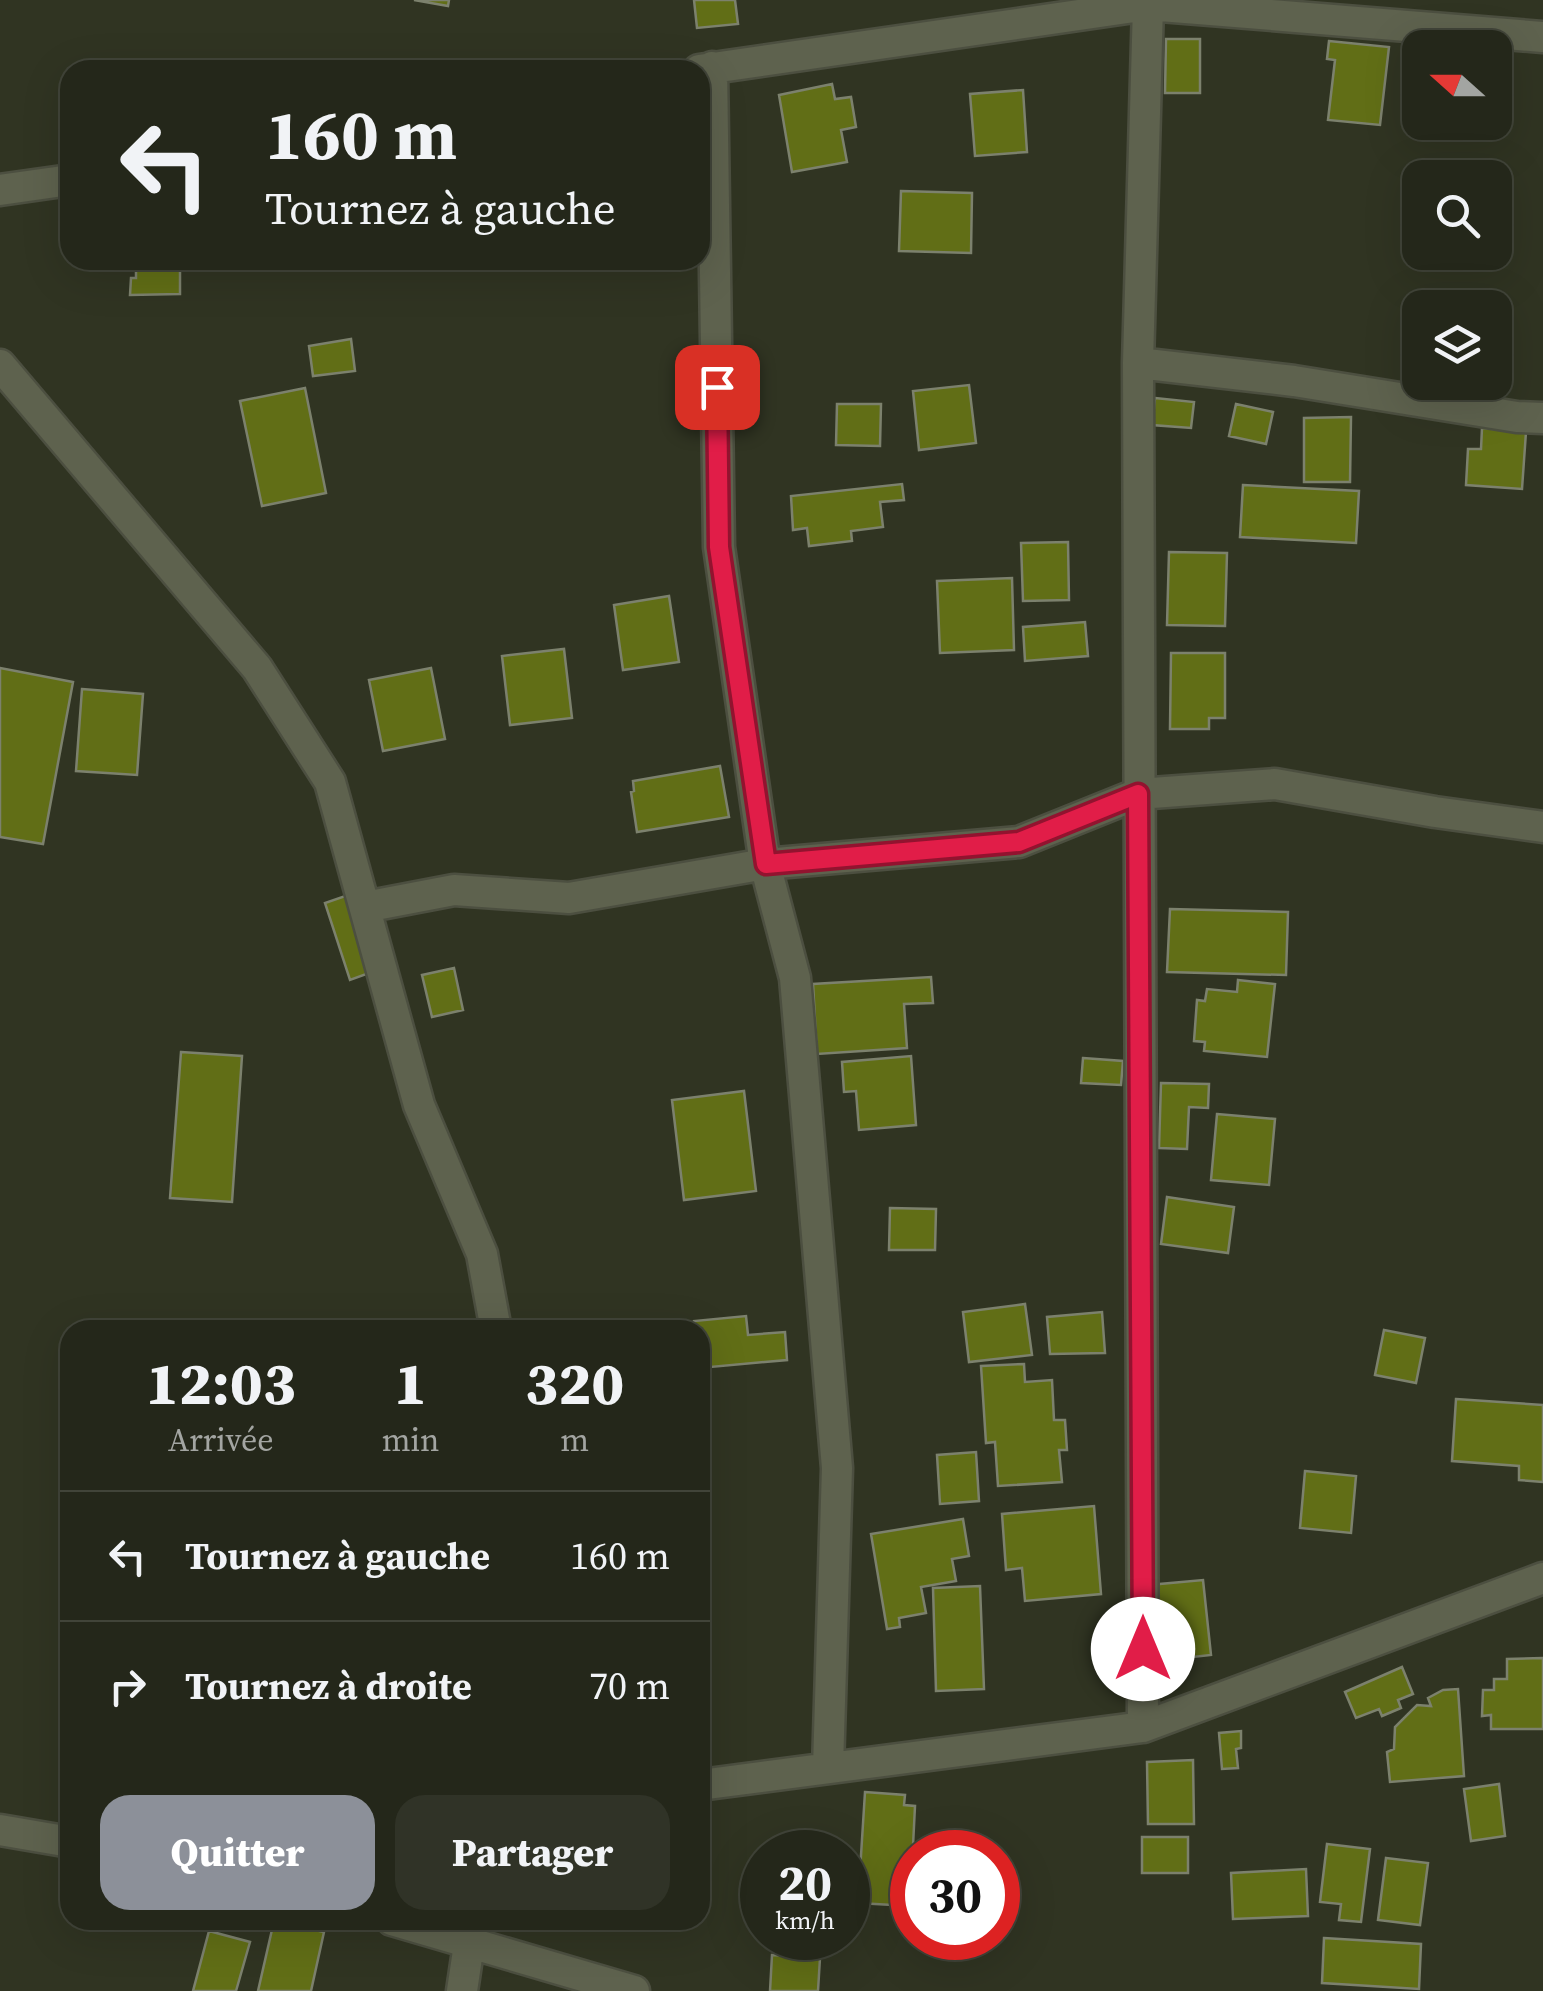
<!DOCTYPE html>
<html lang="fr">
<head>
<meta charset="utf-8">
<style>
  :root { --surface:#24271a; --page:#303327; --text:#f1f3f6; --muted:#a3a5a2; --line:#414439; --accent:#8c9099 }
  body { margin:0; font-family:"Source Serif 4",serif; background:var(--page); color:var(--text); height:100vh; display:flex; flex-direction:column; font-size:38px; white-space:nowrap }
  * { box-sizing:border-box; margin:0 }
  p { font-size:32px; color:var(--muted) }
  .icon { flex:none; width:55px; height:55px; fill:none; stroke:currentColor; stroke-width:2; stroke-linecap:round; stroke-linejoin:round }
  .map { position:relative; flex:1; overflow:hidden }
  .side { position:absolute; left:60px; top:1320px; width:650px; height:610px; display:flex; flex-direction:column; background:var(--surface); border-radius:30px; box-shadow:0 10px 40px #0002,0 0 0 2px var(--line) }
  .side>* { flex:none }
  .hud { position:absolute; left:60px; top:60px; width:650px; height:210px; border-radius:30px; box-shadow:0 10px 40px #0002,0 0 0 2px var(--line); background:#24271a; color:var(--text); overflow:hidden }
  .needle { width:65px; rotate:291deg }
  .controls { position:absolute; left:1402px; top:30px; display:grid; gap:20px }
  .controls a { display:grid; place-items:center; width:110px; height:110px; border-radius:20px; background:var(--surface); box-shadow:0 10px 40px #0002,0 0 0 2px var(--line); font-size:50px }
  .speed { position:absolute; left:740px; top:1830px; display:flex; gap:20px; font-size:50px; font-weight:700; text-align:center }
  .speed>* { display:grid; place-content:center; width:130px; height:130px; border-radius:50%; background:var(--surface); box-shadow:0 10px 40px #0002,0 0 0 2px var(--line); line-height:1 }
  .speed small { font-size:25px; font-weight:400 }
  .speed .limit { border:15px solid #d22; background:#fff; color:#111 }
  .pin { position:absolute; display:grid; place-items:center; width:85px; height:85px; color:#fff; margin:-42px; border-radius:20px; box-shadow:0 5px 15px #0006 }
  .me { position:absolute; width:110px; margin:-55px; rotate:0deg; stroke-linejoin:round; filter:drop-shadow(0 0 8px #0008) }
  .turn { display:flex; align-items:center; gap:35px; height:210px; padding:0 40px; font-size:45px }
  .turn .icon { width:130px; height:130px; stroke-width:2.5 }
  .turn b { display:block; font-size:70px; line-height:85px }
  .eta { display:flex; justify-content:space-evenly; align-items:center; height:170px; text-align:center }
  .eta b { font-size:60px; font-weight:800; line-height:70px }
  .cta { display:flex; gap:20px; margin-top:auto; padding:20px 40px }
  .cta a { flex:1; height:115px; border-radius:30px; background:var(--accent); color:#fff; font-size:40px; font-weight:800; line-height:115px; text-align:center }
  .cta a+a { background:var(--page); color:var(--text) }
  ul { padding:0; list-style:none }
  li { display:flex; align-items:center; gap:30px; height:130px; padding:0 40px; border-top:2px solid var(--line) }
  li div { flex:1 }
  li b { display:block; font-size:38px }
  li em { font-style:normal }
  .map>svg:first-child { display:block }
</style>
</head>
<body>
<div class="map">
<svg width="1543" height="1991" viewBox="0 0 1543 1991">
  <rect width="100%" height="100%" fill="#303422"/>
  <path fill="#616e16" stroke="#7c816d" stroke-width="2.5" d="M414,0h35l-1,6z
    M694,0h41l3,24 -41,4z
    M1166,39h34v54h-35z
    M1329,41l60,6 -9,78 -52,-5 7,-60 -8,-1z
    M832,84l3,15 16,-2 5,30 -15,3 6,32 -55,10 -13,-77z
    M1023,90l4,62 -52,4 -5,-62z
    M901,191l71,2 -1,60 -72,-2z
    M136,260h44v34l-50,1 1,-17h5z
    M1497,307l4,45 -6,1v-45z
    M351,339l4,32 -42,5 -4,-30z
    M969,385l7,58 -57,7 -6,-59z
    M305,388l21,105 -64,13 -22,-105z
    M1155,398l39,4 -3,26 -39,-3z
    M837,404h44l-1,42 -44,-1z
    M1236,404l37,8 -7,32 -37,-8z
    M1351,417l-1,65h-46v-64z
    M1482,428l44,4 -4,57 -56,-4 2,-36h13z
    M902,484l2,16 -24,2 3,25 -32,4 1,10 -43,5 -2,-18 -14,2 -2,-34z
    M1243,485l116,6 -3,52 -116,-6z
    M1068,542l1,58 -46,1 -2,-58z
    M1169,552l58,1 -2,73 -58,-1z
    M1012,578l2,72 -74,3 -3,-72z
    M669,596l10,66 -56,8 -9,-65z
    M1085,622l3,34 -63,5 -2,-34z
    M564,649l8,69 -62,7 -8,-69z
    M1171,653h54v65h-16v11h-39z
    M0,668l73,14 -30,162 -43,-7z
    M431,668l14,71 -62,12 -14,-71z
    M82,689l61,5 -6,81 -61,-4z
    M720,766l9,51 -92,15 -6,-40 3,-1 -1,-10z
    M348,895l24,77 -22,8 -25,-77z
    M1170,909l118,3 -2,63 -119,-3z
    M454,968l9,42 -31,7 -10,-42z
    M931,977l2,26 -29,1 3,44 -90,6 -4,-70z
    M1238,980l37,4 -8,73 -63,-6 1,-9 -11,-1 3,-41 8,1 2,-12 30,3z
    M181,1052l61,4 -10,146 -62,-4z
    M911,1056l5,69 -57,5 -3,-39 -12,1 -2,-30z
    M1083,1058l40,3 -2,24 -40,-2z
    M1161,1083l48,1 -1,24 -19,-1 -2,42 -28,-1z
    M744,1091l12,100 -72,9 -12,-100z
    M1217,1114l58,5 -6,66 -58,-5z
    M1167,1197l67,10 -6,46 -67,-9z
    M890,1208l46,1 -1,41h-46z
    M1025,1304l7,51 -63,7 -6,-50z
    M1102,1312l3,41 -55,1 -3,-37z
    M746,1316l2,19 37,-3 2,28 -87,8v-38h-5l-1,-9z
    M1384,1330l41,8 -9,45 -41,-8z
    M1024,1364l1,18 27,-2 2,40h11l2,30h-8l3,32 -64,4 -3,-44 -9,1 -5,-77z
    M1456,1399l87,6v77l-24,-2v-14l-67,-5z
    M976,1452l3,49 -39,3 -3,-49z
    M1305,1471l51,5 -5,57 -51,-5z
    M1094,1506l7,88 -76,7 -3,-33 -16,2 -4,-56z
    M963,1519l6,37 -17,3 4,22 -35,6 5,26 -27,5 1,9 -13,2 -16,-95z
    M1203,1580l8,75 -55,6 -7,-76z
    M980,1586l4,103 -48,2 -3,-103z
    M1543,1658v71h-52v-14l-9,1 1,-26h11v-11h13v-20z
    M1402,1667l11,27 -15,6 3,8 -19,8 -3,-7 -23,9 -11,-26z
    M1458,1689l6,87 -74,6 -3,-30 7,-3 1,-22 22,-22 14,1 -3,-8 15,-8z
    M1241,1731v17l-5,1 2,19 -16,1 -3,-36z
    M1193,1760l1,64h-46l-1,-62z
    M1499,1784l6,52 -34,5 -7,-52z
    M865,1792l40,3 -1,10 11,1 -5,100 -52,-3z
    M1142,1837h46v36h-46z
    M1327,1844l43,5 -9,73 -22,-2 2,-16 -21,-2z
    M1386,1858l42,5 -8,62 -42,-5z
    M1306,1869l2,47 -75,3 -2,-46z
    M274,1921l50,11 -13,59h-53z
    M209,1931l41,11 -14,49h-43z
    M1324,1938l97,6 -2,45 -97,-6z
    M772,1955l48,3 -2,33h-48z"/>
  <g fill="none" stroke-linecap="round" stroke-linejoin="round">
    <g stroke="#4c4f40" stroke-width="35">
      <path id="minor" d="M1142,0l6,5 -10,358 5,1364
        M712,67l7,480 46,317 30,114 42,490 -9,300
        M699,70l449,-65 395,32
        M0,190l70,-10
        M1138,363l156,18 223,36 26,1
        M0,365l257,303 73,114 89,323 63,149 14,76
        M365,907l89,-17 115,8 196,-34 254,-22 119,-48 137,-10 160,28 108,15
        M700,1785l443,-58 400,-149
        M0,1830l70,12
        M392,1920l242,71
        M462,1991l7,-47"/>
    </g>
    <use href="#minor" stroke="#5e624e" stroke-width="30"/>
  </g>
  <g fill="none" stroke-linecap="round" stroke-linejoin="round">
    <g stroke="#92132f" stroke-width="25">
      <path id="route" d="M717,387l2,160 47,317 253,-22 119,-48 5,855"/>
    </g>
    <use href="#route" stroke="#e11d48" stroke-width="18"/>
  </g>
</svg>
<div class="controls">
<a><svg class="needle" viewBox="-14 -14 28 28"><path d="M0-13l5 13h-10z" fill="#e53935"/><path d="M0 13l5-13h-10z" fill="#a3a5a2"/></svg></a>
<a><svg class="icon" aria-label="search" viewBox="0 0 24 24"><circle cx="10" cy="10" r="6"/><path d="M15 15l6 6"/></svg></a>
<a><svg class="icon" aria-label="layers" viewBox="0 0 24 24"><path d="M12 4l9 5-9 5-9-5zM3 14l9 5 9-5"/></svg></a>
</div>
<div class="speed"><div>20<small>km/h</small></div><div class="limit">30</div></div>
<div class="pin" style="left:717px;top:387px;background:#d93025"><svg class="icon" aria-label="arrive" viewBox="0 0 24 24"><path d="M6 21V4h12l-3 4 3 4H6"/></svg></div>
<svg class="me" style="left:1143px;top:1649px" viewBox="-20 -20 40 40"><circle r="19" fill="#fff"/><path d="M0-13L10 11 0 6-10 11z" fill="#e11d48"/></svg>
<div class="hud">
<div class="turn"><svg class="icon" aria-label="left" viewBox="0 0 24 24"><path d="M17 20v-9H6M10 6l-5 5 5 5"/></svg><div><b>160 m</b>Tournez à gauche</div></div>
</div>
<section class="side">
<div class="eta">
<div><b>12:03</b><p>Arrivée</p></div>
<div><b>1</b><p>min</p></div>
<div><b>320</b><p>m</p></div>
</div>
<ul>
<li><svg class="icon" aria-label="left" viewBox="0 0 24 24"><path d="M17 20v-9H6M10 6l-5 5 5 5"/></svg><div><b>Tournez à gauche</b></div><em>160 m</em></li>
<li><svg class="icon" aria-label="right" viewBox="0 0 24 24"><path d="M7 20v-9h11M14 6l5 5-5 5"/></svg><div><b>Tournez à droite</b></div><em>70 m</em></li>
</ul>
<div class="cta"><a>Quitter</a><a>Partager</a></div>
</section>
</div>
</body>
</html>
